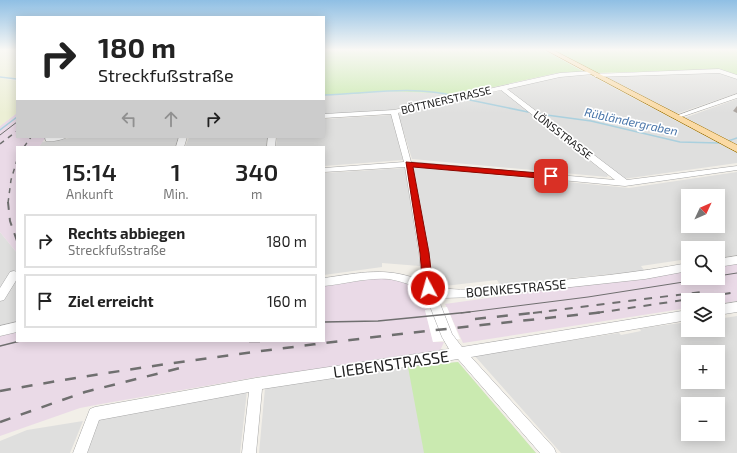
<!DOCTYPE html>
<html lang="de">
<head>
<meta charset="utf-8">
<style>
  :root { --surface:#fff; --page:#f6f6f6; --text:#222; --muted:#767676; --line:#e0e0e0 }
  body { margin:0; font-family:"Exo 2",sans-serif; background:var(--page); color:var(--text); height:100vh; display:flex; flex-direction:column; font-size:15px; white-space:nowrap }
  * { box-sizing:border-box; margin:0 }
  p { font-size:13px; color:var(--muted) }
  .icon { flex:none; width:22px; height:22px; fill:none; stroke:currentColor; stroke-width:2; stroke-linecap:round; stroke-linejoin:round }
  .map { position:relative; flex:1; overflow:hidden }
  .side { position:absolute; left:16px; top:146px; width:309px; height:196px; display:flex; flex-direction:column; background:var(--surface); border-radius:0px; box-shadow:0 2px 10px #0003 }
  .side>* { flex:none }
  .banner { position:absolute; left:16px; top:16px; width:309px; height:122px; border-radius:0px; box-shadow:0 2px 10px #0003; background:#fff; color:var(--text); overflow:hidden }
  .needle { width:26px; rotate:46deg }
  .fabs { position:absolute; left:681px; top:189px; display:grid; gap:8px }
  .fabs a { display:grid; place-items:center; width:44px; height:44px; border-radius:0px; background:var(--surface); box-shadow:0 2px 10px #0003; font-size:20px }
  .pin { position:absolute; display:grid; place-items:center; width:34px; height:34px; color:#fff; margin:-17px; border-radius:8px; box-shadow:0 2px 6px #0006 }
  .me { position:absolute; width:44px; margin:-22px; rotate:354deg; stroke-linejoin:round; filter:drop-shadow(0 0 3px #0008) }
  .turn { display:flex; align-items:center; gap:14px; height:84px; padding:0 16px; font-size:18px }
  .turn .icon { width:52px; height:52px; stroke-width:2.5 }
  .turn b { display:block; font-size:28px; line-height:34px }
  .lanes { display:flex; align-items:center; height:38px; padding:0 16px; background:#0003; justify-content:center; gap:20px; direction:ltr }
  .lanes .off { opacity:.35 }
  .eta { display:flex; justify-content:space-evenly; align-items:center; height:68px; text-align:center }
  .eta b { font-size:24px; font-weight:600; line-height:28px }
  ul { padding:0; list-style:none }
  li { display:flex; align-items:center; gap:12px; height:54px; margin:0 8px 6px; padding:0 8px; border:2px solid var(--line); border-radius:0px }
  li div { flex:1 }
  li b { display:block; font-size:15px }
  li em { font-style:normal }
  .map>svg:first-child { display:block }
</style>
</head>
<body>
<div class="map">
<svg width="737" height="453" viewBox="0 0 737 453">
  <rect width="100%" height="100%" fill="#f2efe8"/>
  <path fill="#dfdfde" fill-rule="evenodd" d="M719,72l18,7v14l-61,21 -75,-39z
    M590,75l147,78v10l-114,16 -116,-90 56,-13z
    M502,90l106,85 -1,2 -195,-18 -14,-45z
    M384,91l52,2 17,3 -61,14 -68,4v-19l34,-1z
    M737,99v47l-53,-28z
    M391,115l12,45 -79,6v-19h-48l1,-10h47v-18z
    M76,137h102l-3,10h-136l3,-5z
    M189,137h78l-1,10h-81z
    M413,167l216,21 108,-16v83l-19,3v-10h-30v11l-47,7 3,4 -12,2 -132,13 -3,-5 -53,6 -10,-8zM688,196h30v30h-30z
    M405,168l15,98 -38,-3v4l-58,8v-102z
    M0,232l17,21v77l-17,4z
    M737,316v137h-176l-87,-98 145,-22 2,2 20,-4 -1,-2 11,-2 37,-5v8h30v-11zM688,352h30v30h-30zM688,404h30v30h-30z
    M458,362l78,91h-277l6,-65 53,-10z
    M247,391l-7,62h-153l13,-36z
    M83,421l-13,32h-70v-12l27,-11z"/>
  <path fill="#eadae7" d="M17,113v24h29l-7,10h-22v106l-17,-21v-106z
    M737,262v39l-19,3v-4h-30v8l-225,35 -18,-39 243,-34v8h30v-13z
    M377,278l26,3 16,10 9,18 -3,1 8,32h11l-5,11 -182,24 -156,27 -21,4 -80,28v-102l17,-4v11h307v-55z"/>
  <path fill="#ecefd5" d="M0,50h17v28l-17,-2z
    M0,78l17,3v32l-17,13z"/>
  <path fill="#caeab0" d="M324,50h220l40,22 -27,1 -104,23 -17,-3 -52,-2 -26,3 -34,1z
    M551,50h186v26l-17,-6 -126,3z
    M458,362l78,91h-112l-16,-86z"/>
  <path fill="#fff" d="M447,307l13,32 -27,3 -8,-32z"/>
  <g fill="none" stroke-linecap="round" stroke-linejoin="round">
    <path stroke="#aad0de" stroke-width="1.5" d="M0,77l17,2
      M324,95c44,-1 87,-10 130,1
      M465,99l63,13
      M539,114l52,7 89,21 39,1
      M0,130l17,-13
      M728,141l9,-3"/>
    <g stroke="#a8a8a8" stroke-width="1">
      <path id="minor" d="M719,69l18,6v4l-18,-6 -124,4 -2,-3 -33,3 -53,12 120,91 110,-14v4l-112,16 -213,-20 17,87 4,32c23,10 71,1 97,-2 53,-5 106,-10 158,-20v8l-43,8 -166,18 -37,1 -5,-2 15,38 10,13 226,-37v10l-217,37 83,91 2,5h-16l-82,-94 -196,30 -6,64h-14l7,-61 -150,28 -12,33h-14l17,-44 5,-2 161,-29 193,-29 -7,-12 -18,-46c-12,-6 -23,-10 -35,-12 -20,-2 -45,5 -65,7v-8c36,-5 63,-12 98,3l-3,-28 -14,-86 -81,5v-4l80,-6 -13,-48 -67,4v-4l70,-4 166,-37 31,-2 2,3zM501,90l114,90 -204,-18 -13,-49z
        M737,94v4l-59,20 -2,1 -3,-2z
        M45,137h22c-5,3 -15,5 -21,4z
        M179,137h8l-3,10h-8z
        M268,137h8l-1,10h-8z
        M737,256v8l-19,3v-8z
        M14,271l3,1v7l-13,21 -4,1v-13l10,-16z
        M737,302v10l-19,3v-10z
        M17,322v10l-17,4v-10z"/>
    </g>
    <g stroke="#9d7102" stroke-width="1">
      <path id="major" d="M546,50h7l184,95v7z"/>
    </g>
    <use href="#minor" fill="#fff" fill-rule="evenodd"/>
    <use href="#major" fill="#fbdaa4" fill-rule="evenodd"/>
    <path stroke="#6f6f6f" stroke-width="1" d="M0,135l17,-13
      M718,276l19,-3
      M461,313l127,-16 121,-19"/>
    <path stroke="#6f6f6f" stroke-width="1.5" d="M324,322l54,-1 92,-9
      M0,346l20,-5"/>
    <path stroke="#6f6f6f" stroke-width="1.5" stroke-dasharray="5 5" stroke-linecap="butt" d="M0,144l17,-13
      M24,147l7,-10
      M8,203l3,-23 6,-20"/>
    <path stroke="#6f6f6f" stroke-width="2" stroke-dasharray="8 8" stroke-linecap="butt" d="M8,202l2,19 7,20
      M533,313l168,-21
      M596,313l141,-21"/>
    <path stroke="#6f6f6f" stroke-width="2.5" stroke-dasharray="11 11" stroke-linecap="butt" d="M475,319l67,-7
      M249,341h11
      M0,391c200,-36 403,-58 605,-79
      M0,422l85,-30 103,-26"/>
  </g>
  <path fill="#aaa39e" d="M737,106v7l-4,-2z"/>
  <linearGradient id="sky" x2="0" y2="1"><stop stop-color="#8fbfe4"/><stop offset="0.44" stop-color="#f9f8f5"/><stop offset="1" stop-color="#f9f8f5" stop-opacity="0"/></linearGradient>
  <rect width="737" height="113" fill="url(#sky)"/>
  <path fill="#d10c02" stroke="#880801" d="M406,162l145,12 4,2 -4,3 -138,-12 16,86 4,35 -5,5 -5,-5 -3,-35z"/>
  <g text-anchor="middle" stroke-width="3.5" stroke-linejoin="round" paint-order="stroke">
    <g font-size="11" fill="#212121" stroke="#fff">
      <text transform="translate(446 100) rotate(-13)" y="4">BÖTTNERSTRASSE</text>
      <text transform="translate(563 135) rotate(38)" y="4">LÖNSSTRASSE</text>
    </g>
    <g font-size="12" font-style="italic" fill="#4a76aa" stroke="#fff">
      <text transform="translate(631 122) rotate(12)" y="4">Rübländergraben</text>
    </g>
    <g font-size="13" fill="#212121" stroke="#fff">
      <text transform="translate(516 288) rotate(-5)" y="5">BOENKESTRASSE</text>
    </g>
    <g font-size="16" fill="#212121" stroke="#fff">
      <text transform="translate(391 364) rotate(-8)" y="6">LIEBENSTRASSE</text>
    </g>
  </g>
</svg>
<div class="fabs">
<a><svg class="needle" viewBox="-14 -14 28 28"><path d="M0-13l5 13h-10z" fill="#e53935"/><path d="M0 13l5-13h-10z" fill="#767676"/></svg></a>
<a><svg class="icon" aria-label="search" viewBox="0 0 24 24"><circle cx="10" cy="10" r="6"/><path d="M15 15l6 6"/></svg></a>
<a><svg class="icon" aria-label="layers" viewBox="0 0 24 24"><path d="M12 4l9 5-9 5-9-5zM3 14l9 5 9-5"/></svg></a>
<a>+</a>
<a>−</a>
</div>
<div class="pin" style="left:551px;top:176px;background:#d93025"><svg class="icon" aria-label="arrive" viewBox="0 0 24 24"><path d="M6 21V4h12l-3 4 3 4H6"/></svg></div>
<svg class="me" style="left:428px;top:288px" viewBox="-20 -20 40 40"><circle r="17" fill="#d10c02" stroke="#fff" stroke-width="3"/><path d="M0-11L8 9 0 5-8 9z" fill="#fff"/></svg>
<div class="banner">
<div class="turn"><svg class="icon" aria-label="right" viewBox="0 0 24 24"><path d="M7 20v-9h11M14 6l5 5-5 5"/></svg><div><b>180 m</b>Streckfußstraße</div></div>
<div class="lanes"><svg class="icon off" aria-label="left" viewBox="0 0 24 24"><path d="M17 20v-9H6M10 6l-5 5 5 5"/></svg><svg class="icon off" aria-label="ahead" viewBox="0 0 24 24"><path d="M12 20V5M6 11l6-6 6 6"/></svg><svg class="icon" aria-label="right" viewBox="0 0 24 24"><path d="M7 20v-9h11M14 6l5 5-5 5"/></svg></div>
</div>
<section class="side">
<div class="eta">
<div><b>15:14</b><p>Ankunft</p></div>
<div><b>1</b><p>Min.</p></div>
<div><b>340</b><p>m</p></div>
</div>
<ul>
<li><svg class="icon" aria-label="right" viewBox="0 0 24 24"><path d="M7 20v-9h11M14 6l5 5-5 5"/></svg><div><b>Rechts abbiegen</b><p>Streckfußstraße</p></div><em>180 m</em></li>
<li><svg class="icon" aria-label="arrive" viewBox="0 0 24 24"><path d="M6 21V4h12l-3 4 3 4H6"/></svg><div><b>Ziel erreicht</b></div><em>160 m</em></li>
</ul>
</section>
</div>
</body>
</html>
